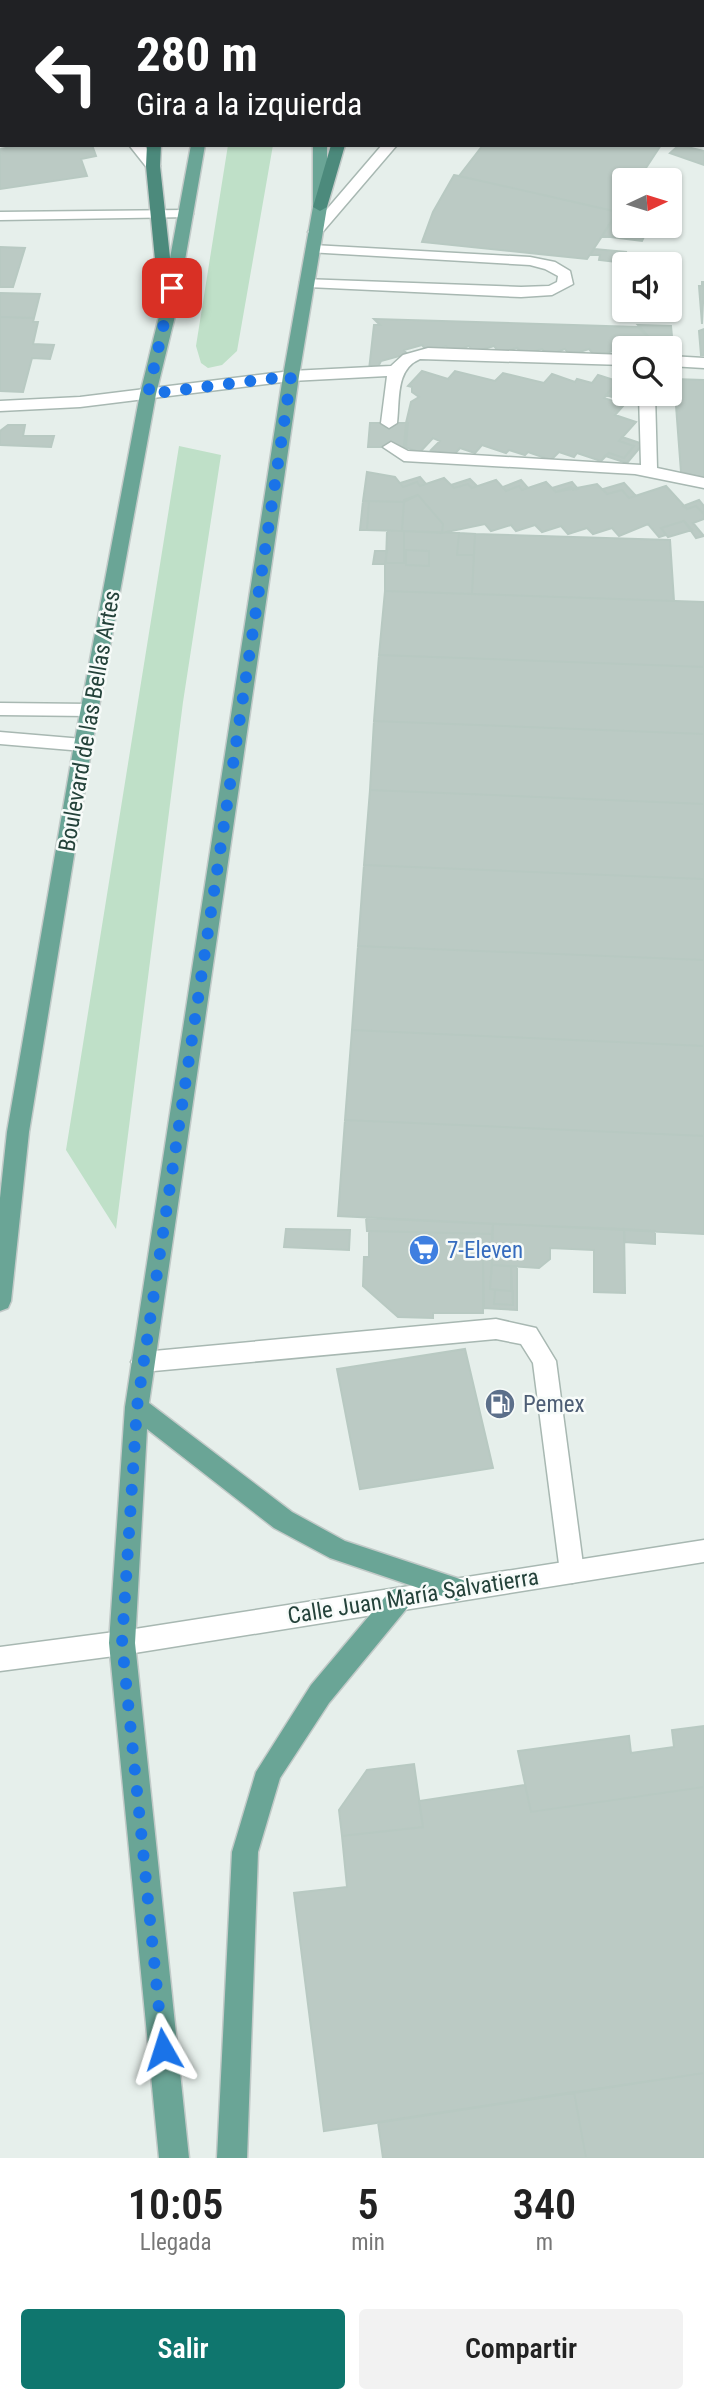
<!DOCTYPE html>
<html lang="es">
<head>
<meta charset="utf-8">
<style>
  :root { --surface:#fff; --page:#f2f2f2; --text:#222; --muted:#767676; --accent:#0f766e }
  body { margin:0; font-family:"Roboto Condensed",sans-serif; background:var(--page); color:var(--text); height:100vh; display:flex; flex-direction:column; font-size:26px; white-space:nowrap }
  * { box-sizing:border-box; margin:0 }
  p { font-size:23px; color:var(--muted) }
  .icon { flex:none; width:38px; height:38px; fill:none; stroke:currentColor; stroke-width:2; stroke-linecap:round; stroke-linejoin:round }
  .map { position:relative; height:2158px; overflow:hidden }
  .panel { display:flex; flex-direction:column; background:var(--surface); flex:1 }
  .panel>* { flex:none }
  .top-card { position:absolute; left:0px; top:0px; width:705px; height:147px; box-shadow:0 2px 5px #0004; background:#202124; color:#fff; overflow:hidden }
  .needle { width:46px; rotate:86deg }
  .buttons { position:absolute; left:612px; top:168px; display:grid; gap:14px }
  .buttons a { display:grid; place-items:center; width:70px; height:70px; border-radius:7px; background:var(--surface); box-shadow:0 2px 5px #0004; font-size:35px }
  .pin { position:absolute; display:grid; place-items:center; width:60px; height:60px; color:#fff; margin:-30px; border-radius:14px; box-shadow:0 4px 10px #0006 }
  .me { position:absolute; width:77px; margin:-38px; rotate:354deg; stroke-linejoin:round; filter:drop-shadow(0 0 5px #0008) }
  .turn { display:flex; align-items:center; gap:24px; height:147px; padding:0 21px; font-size:32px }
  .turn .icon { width:91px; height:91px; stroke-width:2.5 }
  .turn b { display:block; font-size:49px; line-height:60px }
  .eta { display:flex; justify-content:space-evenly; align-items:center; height:119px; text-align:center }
  .eta b { font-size:42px; font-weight:600; line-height:49px }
  .action { display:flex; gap:14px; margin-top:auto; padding:14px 21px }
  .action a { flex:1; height:80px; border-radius:7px; background:var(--accent); color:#fff; font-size:28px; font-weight:600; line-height:80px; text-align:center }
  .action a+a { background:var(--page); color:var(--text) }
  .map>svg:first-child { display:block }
</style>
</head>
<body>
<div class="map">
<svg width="704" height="2158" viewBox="0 0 704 2158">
  <rect width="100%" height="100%" fill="#e6efeb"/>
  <path fill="#bfe0c8" d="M228,145h45l-36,206 -15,14 -14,3 -7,-5 -5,-17z
    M179,446l42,9 -38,247 -67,527 -50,-79z"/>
  <path fill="#bbcac4" stroke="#b8c9c2" stroke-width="2" fill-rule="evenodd" d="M11,145h81l4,11 -15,3 6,17 -87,13v-40l12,-2z
    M483,145h178l-23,35h-13v21l-7,11 -159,-36z
    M679,145l25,6v14l-34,-12z
    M454,175l5,1 159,36 -31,47 -165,-17 11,-30z
    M613,218l12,2v6h24l-7,15 -40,-5z
    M0,247l25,1 -12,39h-13z
    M594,249l32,3 -2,11 -25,-3 1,-5h-10z
    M702,282h2l-2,42 -3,-38h3z
    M0,293l40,1 -6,24 -34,-1z
    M0,317l34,1 -1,4h5l-5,22 21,1 -4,14 -18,-1 -9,34 -23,-1z
    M374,319l264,8 21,21h-34v6l-7,2 -5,-5 -18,5 -6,-7 -19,6 -5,-6 -17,6 -6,-6 -19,5 -6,-6 -17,5 -6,-7 -20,6 -5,-6 -17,6 -6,-6 -19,5 -5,-6 -18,5 3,4 -26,7 -5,10 -7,-1 5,-45h6z
    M638,325l33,1 2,21 -16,-1z
    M704,329v26h-3l-2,-24z
    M422,371l26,8 7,-8 40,10 8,-8 41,10 8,-9 23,8 2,-3 15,4 6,-8 19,6 -13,17 20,7 -9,10 21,7 -17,19 15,5 -10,12 -15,-5 -8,8 -24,-8 -3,4 -15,-5 -8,8 -23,-8 -3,3 -16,-5 -3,3 -24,-8 -7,8 -15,-5 -8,9 -21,-7 9,-9 -7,-3 -13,14 -16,-5 2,-24 5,-21 8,-5 -7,-5v-5l-4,-1z
    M674,379l30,1v98l-23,-6z
    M618,381l7,2v11h9l-6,8 -22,-7z
    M370,423h38l-2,24h-38z
    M8,425h17l-2,11h31l-3,11 -51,-2v-14z
    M622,437l21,7 -16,19 -22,-7 4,-3 15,5 10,-12 -15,-5z
    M367,472l28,5 8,10 14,-5 3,4 24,-8 10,10 14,-4 4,4 24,-8 10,11 13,-5 3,4 24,-8 10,10 41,-8 10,10 15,-4 7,8 37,-12 21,23 9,-3 8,8v5l-11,4 11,13 -8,2 -12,-17 -23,7 5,7 -7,2 -11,-13 -29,12 -7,-8 -19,6 -6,-6 -19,6 -7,-8 -19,6 -7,-7 -19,6 -5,-6 -20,6 -6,-7 -43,9 1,-9 -25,-29 -14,7 -41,-1z
    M420,477l6,7 -6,2 -3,-4 -14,5 -3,-4z
    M470,479l7,7 -5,2 -4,-4 -14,4 -3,-3z
    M521,480l7,8 -6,2 -3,-4 -13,5 -3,-4z
    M572,482l6,7 -5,1 -2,-3 -15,5 -4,-4z
    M624,483l12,13 -7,2 -7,-8 -15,4 -4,-5z
    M418,495l25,29 -1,9 -40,-2 2,-31z
    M699,500l5,6v8l-8,-8 -9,3 -4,-3z
    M363,501h6l-2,29h-7z
    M369,501l35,1 -2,29 -35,-1z
    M684,521l8,9 -24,7 -7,-9z
    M387,531h17v32h-18z
    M404,531l55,2 -2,22h17l-2,39 -87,-3v-28h19zM406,550l23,1v15l-23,-1z
    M459,533l16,1 -1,21h-17z
    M475,534l195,6 4,61 -202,-7z
    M406,550l23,1v15l-23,-1z
    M375,551h12l-2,13h-12z
    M385,591l319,11v65l-325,-12z
    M379,655l325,12v67l-330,-13z
    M374,721l330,13v70l-334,-14z
    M370,790l334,14v75l-340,-14z
    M364,865l340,14v81l-346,-14z
    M358,946l346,14v86l-352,-16z
    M352,1030l352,16v90l-359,-16z
    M345,1120l359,16v98l-366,-18z
    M366,1218l127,6 -1,10 -125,-3z
    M493,1224l131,5 1,64 -31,-1v-42l-44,-2v11l-11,9 -47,-3z
    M286,1229l64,1 -1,20 -65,-3z
    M624,1229l31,2v13l-30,-2z
    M369,1231l123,3v26h-9v53h-50v5l-35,-1 -35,-31 1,-29h5z
    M483,1260h9l-2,29 5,1 -1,14 19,1 -2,-39h6v44l-33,-2z
    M492,1265l19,1v25l-21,-2z
    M495,1290l18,1v14l-19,-1z
    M465,1349l28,119 -133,21 -23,-120z
    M704,1726v61l-173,25 -13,-61 111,-15 2,17 43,-6 -2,-17z
    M414,1764l9,63 -81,9 -3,-26 28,-40z
    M525,1785l6,27 173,-25v286l-380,58 -30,-238 53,-6 -5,-51 81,-9 -4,-26z
    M704,2073v85h-118l-12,-66z
    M574,2092l12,66h-203l-5,-36z"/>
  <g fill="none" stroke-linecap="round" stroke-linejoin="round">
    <g stroke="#a8b8b2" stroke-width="3">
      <path id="service" d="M186,210l7,4 -2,3 -191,3v-8z
        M313,245l217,12 25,5 15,9 3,13 -21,11 -31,2 -213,-10 -8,-5 3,-3 218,8 28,-1 8,-4 1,-6 -13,-7 -15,-4 -222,-13 -2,-3z
        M428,348l197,7v10l-205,-6c-25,10 -20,42 -23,64l-8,5 -8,-5 6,-47 -96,5 -211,26 -80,4v-10l80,-4 211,-26 100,-5 12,-11z
        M670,356l34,2v10l-34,-2z
        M639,394h16l2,74 47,10v10l-69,-14 -231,-13 -21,-14 8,-5 17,9 233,14z
        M0,703l90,1 6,2 3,4 -3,4 -6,2 -90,-1z
        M0,732l83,7 7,1 2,5 -2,5 -7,1 -83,-7z
        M496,1319l40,9 20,33 28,211 -3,8 -9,3 -9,-3 -3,-8 -27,-209 -12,-19 -25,-5 -353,33 -8,-3 -4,-7 4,-7 8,-3z"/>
    </g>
    <g stroke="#a8b8b2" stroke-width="3">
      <path id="minor" d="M584,0h15l-16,2z
        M0,15l2,1v8l-2,-1z
        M129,145h15l16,21 -2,3h-10z
        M382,145h15l-77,90h-10l-2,-3 2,-3z"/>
    </g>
    <g stroke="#a8b8b2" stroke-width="3">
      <path id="tertiary" d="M704,1540v22l-582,93 -122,16v-24l122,-16z"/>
    </g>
    <g stroke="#c2cac8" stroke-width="3">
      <path id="primary" d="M227,0h12l-13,2z
        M313,0h12l1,2h-13z
        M191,145h14l-29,167 -20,82 -64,351 -63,387 -18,169 -3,7 -8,3v-113l7,-66 67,-387 66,-351 20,-82z
        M313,145h14v62l-28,169 -150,1027 143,109 53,29 121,40 3,8 -3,8 -9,4 -127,-43 -56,-30 -127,-99 -12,214 54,515h-30l-50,-515 16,-236 158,-1031 30,-169z
        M399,1587l9,4 3,8 -3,8 -79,96 -49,75 -22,74 -11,306h-30l15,-306 24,-80 55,-87 79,-94z"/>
    </g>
    <g stroke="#c2cac8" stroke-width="3">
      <path id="trunk" d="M100,0h13l1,2h-13z
        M393,0h12l-13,2z
        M147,145h14l-1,21 16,146 -8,5 -8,-5 -14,-146z
        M331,145h14l-18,62 -7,4 -7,-4z"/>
    </g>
    <use href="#service" fill="#fff" fill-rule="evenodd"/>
    <use href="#minor" fill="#fff" fill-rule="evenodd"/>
    <use href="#tertiary" fill="#fff" fill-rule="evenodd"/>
    <use href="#primary" fill="#6aa596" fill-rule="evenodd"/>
    <use href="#trunk" fill="#4c8a7c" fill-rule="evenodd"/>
  </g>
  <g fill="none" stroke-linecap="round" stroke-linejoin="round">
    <path stroke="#1a73e8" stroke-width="12" stroke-dasharray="0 21.6" d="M163,2049l-41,-406 15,-236 154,-1031 -143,18 24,-106"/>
  </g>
  <defs>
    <g id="supermarket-disc" transform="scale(1.575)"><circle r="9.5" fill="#3f7fe0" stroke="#f7fbf9"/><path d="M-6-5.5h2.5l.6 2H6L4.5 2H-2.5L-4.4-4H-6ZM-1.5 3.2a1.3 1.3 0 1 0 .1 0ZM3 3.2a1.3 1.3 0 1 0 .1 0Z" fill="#fff"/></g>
    <g id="fuel-disc" transform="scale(1.575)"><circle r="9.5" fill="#5c6f8a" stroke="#f7fbf9"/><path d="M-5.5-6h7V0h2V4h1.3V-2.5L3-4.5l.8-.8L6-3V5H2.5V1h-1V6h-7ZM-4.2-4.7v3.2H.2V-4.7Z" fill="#fff"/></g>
  </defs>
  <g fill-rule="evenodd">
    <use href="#supermarket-disc" x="424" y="1250"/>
    <use href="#fuel-disc" x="500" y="1404"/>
  </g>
  <g text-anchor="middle" stroke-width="5" stroke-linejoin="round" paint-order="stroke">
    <g font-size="23" fill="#24423a" stroke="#f7fbf9">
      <text transform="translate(89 721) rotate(-80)" y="8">Boulevard de las Bellas Artes</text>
      <text transform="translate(413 1596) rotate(-9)" y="8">Calle Juan María Salvatierra</text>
    </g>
    <g font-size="23" fill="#366cbe" stroke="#f7fbf9" text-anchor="start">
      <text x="447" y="1258">7-Eleven</text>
    </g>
    <g font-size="23" fill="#4e5e75" stroke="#f7fbf9" text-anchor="start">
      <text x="523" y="1412">Pemex</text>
    </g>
  </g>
</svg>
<div class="buttons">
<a><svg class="needle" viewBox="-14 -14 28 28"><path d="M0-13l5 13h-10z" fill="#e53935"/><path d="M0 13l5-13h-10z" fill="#767676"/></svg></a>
<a><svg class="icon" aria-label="sound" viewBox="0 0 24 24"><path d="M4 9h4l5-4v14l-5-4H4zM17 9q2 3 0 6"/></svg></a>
<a><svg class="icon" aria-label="search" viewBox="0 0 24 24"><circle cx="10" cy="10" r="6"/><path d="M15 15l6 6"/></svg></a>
</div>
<div class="pin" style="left:172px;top:288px;background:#d93025"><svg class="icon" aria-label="arrive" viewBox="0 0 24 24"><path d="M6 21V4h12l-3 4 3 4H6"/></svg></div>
<svg class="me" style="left:163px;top:2049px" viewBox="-20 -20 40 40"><path d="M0-17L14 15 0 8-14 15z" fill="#1a73e8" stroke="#fff" stroke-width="4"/></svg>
<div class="top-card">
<div class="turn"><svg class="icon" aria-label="left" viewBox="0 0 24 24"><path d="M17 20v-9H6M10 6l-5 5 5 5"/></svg><div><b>280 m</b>Gira a la izquierda</div></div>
</div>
</div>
<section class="panel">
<div class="eta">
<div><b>10:05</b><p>Llegada</p></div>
<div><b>5</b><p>min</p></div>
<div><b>340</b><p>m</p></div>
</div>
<div class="action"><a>Salir</a><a>Compartir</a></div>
</section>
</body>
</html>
